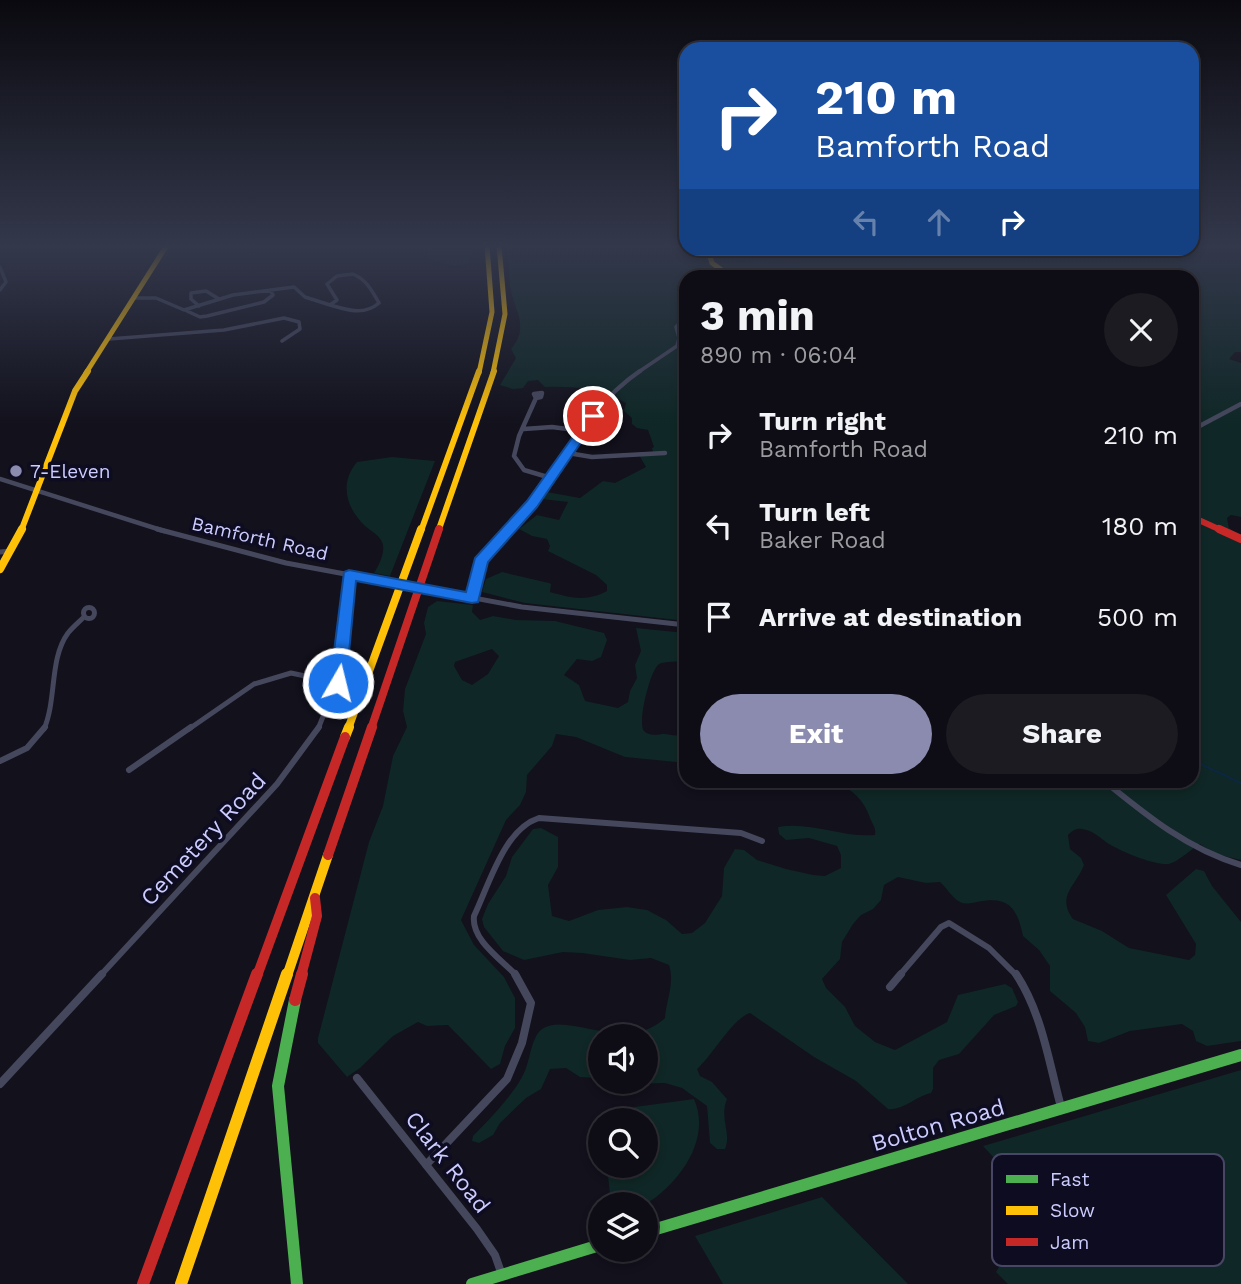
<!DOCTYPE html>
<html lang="en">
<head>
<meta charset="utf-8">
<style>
  :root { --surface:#0e0d15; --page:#1c1b22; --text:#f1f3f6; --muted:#9b9ca0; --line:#2e2d34; --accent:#8b8bb0 }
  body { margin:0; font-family:"Work Sans",sans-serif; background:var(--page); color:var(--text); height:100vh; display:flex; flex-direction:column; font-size:26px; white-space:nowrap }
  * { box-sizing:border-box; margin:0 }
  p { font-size:23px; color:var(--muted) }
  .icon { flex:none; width:38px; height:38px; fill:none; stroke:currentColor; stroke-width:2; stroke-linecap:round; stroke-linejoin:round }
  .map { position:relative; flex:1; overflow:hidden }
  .sheet { position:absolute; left:679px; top:270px; width:520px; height:518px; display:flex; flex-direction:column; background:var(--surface); border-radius:21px; box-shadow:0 4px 10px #0003,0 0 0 2px var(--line) }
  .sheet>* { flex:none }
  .banner { position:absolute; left:679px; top:42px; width:520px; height:214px; border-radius:21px; box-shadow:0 4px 10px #0003,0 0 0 2px var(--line); background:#1a4fa0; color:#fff; overflow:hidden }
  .controls { position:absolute; left:588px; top:1024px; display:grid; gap:14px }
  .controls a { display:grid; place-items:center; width:70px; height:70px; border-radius:50%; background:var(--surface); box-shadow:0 4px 10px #0003,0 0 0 2px var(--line); font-size:35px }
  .pin { position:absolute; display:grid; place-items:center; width:60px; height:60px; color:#fff; margin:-30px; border:4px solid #fff; border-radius:50%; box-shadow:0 2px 7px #0007 }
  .me { position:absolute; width:77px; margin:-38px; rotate:8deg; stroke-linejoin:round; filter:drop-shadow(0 0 5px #0008) }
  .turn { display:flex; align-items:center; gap:24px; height:147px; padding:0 21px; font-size:32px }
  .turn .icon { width:91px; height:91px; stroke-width:2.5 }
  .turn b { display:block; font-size:49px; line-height:60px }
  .lanes { display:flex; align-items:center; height:66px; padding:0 21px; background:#0003; justify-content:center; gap:35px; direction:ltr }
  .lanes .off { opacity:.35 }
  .round { display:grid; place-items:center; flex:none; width:74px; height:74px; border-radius:37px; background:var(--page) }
  .overview { display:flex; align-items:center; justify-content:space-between; height:119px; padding:0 21px }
  h1 { font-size:42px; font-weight:700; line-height:52px }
  .primary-button { display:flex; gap:14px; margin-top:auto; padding:14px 21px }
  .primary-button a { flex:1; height:80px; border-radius:42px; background:var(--accent); color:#fff; font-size:28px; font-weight:700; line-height:80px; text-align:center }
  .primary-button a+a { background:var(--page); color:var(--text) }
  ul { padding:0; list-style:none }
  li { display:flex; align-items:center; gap:21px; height:91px; padding:0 21px }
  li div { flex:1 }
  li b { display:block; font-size:26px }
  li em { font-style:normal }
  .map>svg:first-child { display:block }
</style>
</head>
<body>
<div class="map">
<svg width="1241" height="1284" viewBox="0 0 1241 1284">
  <rect width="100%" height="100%" fill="#12111c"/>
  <path fill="#0f2726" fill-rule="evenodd" d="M470,245l-1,18 -15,3 -23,-7 -9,-13z
    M506,245h180v3h506v-3h11l-5,7 2,2 41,1v97h-6l-6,7 12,4v154l-10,-2 -4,3 2,10 12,8v324l-26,-6 -15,-10c-9,5 -23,19 -32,20 -15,1 -49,-13 -62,-22 -7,-5 -14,-12 -24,-13 -6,-1 -10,2 -14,6l2,14 11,9 3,7c-8,21 -28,31 -11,54l29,12 27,17 60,12 6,-5 1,-11 -30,-49 30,-26 8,2 8,15 29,36v119l-34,5 -11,-5 -3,-10 -11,-7 -52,7 -31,12 -11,-2 -3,-14 -9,-14 -26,-22v-25l-11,-16 -16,-14c-6,-27 -13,-41 -46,-34 -6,1 -11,3 -17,0 -8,-4 -13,-14 -20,-20l-14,1 -28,-6 -14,8 -3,15 -8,9 -12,6 -8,9 -11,18 -2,17 -18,20 4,9 19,19 10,19 20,16 20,8 52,-28 11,-27 47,-11 7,4 6,14 -2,4 -22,9 -35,39 -20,6 -6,8v21l-2,4c-15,3 -28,18 -43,16l-32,-28 -42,-24 -64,-44c-18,6 -37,42 -53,56l3,7 12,6 15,17c-8,20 5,34 -2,50h-8l-7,-6 -3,-37 -25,-18 -17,-5 -34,1 -20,8 -10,-5 -5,-9 -16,-1 -14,-9 -16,1 -9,20 -15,9 -26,25 -7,12 -14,8 -7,-2 1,-5c16,-16 46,-47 53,-68 4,-10 6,-32 16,-39 26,-18 84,26 123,-11 1,-17 10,-35 4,-53l-18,-7 -21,2 -48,-7 -19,-1 -39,8 -21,-9 -19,-24 -2,-8 6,-15 18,-28 6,-19 21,-28 8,-1 17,9v30l-10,18 4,31 17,5 29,-11 29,-3 20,3 19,10 16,14 10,-1 13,-10 17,-27 2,-28 11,-19 9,1 13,10 29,9 27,6 12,1 16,-8v-13l-4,-9 -28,-8 -23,2 -7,-6 -1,-7c32,-6 65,11 97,8 1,-8 -2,-9 -5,-17 -6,-18 -18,-29 -36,-37h147c11,8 30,11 43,6l4,-6 164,-1v-504h-506v345l-161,-18 -43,-11 4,-13 16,-7 47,11 2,1 -1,8c22,6 36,10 57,-1v-6l-11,-10 -48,-24 2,-5 -3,-7 -15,-3 -13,-7 18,-14 22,5 9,-18 -26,-3 5,-7 33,6 23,-17 12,2 31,-16 -7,-12 14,-3 -1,-4 2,-1 -6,-17 -11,-2 -5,-4v-6l-8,-7 2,-8c-26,-15 -51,-17 -81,-16l-7,-7 -10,1 -5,7 -10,1 -13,-4 16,-27 -5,-9c18,-21 5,-36 0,-58 -3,-15 -2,-30 -5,-46zM600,1036h46v46h-46z
    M392,457l43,4 -45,115 -16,-3c5,-8 12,-22 8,-31 -3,-7 -11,-11 -17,-16 -19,-18 -26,-43 -8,-64z
    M437,601l36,4 -1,7 8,8 13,-4 23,4 39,1 49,12 3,7 -6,17 -9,4 -15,-2 -13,16 15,10 6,16 33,7 10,-6 2,-11 7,-13 -2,-13 6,-14 -5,-23 50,5v28c-7,1 -21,0 -27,3 -9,6 -22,60 -15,67 6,6 14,3 21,3 9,1 12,3 21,-1v30l-61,-6 -49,-20 -20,-3 -4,12 -25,29 -1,17 -6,13 -14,15 -45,100 13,25 30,32 11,21v30l-10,18 -5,18 -9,5 -43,-44 -21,1 -9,-4 -25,14 -33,32 -13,9 -29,-34v-5l51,-196 14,-36 10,-50 14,-29 -4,-16 2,-22 21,-55 -2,-11 4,-16zM492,649l7,7 -11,18 -16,11 -10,-5 -8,-14 1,-4z
    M1241,1070v214h-233l-12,-12 40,-68 -53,-58z
    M694,1099c18,40 -15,85 -48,105h-35l-4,-38h39v-46h-45l4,-9z
    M822,1197l86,87h-185l-28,-48z"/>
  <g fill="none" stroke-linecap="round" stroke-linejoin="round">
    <path stroke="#0c2742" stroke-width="2" d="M724,248l3,9 73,10 24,7 -1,2
      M889,276h12l7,-4 -1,-18 6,-6
      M1192,760l49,23"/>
    <path stroke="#45475d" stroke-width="3.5" d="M0,267l6,15 -6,8
      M353,274c14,6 19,17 26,29 -15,13 -32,7 -49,2l7,-5 -10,-16 10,-8z
      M134,298h22l28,12 49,-15 61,-8 11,10 25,8
      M199,306l-8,-7v-6l15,-2 13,8
      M187,311l13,6 7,-1 57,-14 9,-7 -3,-5
      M109,339l115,-9 60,-12 15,4 1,7 -18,12
      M637,373l40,-27 2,-8 -3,-11 10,-11"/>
    <path stroke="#45475d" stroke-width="4.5" d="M542,393l-1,4 -5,1 -2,-4z
      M536,398l-17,38 -5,20 10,14 27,8
      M524,429l28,-2 31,4
      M1192,430l49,-26
      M568,453l24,4 73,-4
      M0,479l164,52
      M508,531c46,-51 74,-121 132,-160"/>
    <path stroke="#45475d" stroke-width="5" d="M157,529l129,34 236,44 164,18
      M0,552l11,-1
      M472,598l9,-37 28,-32
      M83.5 613a5.5 5.5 0 1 1 11 0a5.5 5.5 0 1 1-11 0Z
      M44,729c13,-30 5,-70 24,-96 5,-6 11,-11 16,-16
      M189,729l65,-45 37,-11 47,10
      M318,729l21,-52 10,-102"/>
    <path stroke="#45475d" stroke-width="6" d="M0,761l27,-13 18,-21
      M129,770l62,-43
      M1103,780c43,35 84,69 138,85
      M100,976l177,-192 42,-57
      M517,976c-15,-16 -46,-36 -43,-60 15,-31 30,-87 65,-98l202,15 21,8
      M899,976l42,-49 8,-4 40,25 28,28"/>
    <path stroke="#45475d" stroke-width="8" d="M1016,974c26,39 33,89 45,133
      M890,987l11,-13
      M357,1078l120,151 18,26 7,20
      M0,1084l102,-110
      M426,1165l81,-86 15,-36 9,-40 -16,-29"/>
    <path stroke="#4caf50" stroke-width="12" d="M295,1000l-17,86 19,198
      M646,1232l595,-177
      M472,1284l128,-39"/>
    <path stroke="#ffc107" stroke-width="5" d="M707,248l5,15 18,13
      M86,373l81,-128
      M479,373l13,-61 -5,-67
      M493,373l12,-59 -6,-69"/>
    <path stroke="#ffc107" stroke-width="6" d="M439,529l55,-158
      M21,531l54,-140 13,-20
      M421,531l58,-160"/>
    <path stroke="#ffc107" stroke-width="8" d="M0,569l22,-40
      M348,729l73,-200"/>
    <path stroke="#ffc107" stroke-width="10" d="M345,737l4,-10
      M287,976l41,-121"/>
    <path stroke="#ffc107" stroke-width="12" d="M181,1284l106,-310"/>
    <path stroke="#c62828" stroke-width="6" d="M1192,517l31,14"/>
    <path stroke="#c62828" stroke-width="8" d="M1219,529l22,10
      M371,729l68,-200"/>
    <path stroke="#c62828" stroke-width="10" d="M328,855l44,-128
      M257,976l88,-239
      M301,976l16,-60 -2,-18"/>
    <path stroke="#c62828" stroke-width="12" d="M295,1000l7,-26
      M143,1284l114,-310"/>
  </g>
  <linearGradient id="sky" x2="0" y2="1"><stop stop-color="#0a090f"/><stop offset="0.58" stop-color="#33384b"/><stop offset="1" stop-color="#33384b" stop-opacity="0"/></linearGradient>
  <rect width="1241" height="425" fill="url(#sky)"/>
  <path fill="#1a73e8" stroke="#114b97" stroke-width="2" d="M589,414l10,2 -62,91 -49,55 -10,40 -6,1 -116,-22 -10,102 -2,4h-12l-2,-4 14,-111 5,-2 117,22 9,-34 52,-57z"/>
  <circle fill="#8b8bb0" stroke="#0e0c21" stroke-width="2.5" cx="16" cy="471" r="7"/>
  <g text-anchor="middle" stroke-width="7" stroke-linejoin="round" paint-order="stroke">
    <g font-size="19" fill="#ccf" stroke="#0e0c21" text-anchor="start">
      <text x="30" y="478">7-Eleven</text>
    </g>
    <g font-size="19" fill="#ccf" stroke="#0e0c21">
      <text transform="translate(260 538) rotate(13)" y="7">Bamforth Road</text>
    </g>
    <g font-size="23" fill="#ccf" stroke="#0e0c21">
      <text transform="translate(203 839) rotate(-47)" y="8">Cemetery Road</text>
      <text transform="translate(938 1125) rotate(-16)" y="8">Bolton Road</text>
      <text transform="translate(448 1162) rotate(52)" y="8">Clark Road</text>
    </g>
  </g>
  <rect x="992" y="1154" width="232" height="112" rx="10" fill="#0e0c21" stroke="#474664" stroke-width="2"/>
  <rect x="1006" y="1175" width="32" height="8" fill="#4caf50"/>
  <rect x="1006" y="1206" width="32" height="9" fill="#ffc107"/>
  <rect x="1006" y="1238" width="32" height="8" fill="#c62828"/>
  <g font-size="19" fill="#ccf">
    <text x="1050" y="1186">Fast</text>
    <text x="1050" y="1217">Slow</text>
    <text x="1050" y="1249">Jam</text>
  </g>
</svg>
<div class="controls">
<a><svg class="icon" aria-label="sound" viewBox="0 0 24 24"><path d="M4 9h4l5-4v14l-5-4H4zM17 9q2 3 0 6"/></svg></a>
<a><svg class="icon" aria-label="search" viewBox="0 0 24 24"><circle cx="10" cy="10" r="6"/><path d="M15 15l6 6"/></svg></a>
<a><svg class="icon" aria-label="layers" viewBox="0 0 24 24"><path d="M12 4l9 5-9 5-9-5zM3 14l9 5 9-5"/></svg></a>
</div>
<div class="pin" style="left:593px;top:416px;background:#d93025"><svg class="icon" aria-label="arrive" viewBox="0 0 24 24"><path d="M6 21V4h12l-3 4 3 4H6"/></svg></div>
<svg class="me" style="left:338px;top:683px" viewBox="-20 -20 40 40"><circle r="17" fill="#1a73e8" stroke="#fff" stroke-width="3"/><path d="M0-11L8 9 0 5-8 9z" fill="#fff"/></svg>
<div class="banner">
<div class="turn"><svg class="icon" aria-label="right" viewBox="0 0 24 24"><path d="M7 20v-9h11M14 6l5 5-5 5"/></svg><div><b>210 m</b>Bamforth Road</div></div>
<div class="lanes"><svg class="icon off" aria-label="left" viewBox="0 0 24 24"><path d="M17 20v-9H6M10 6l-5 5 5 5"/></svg><svg class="icon off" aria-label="ahead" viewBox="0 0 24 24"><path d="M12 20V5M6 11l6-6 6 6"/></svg><svg class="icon" aria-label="right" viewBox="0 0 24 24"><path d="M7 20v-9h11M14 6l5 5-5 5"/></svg></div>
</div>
<section class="sheet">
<div class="overview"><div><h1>3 min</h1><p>890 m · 06:04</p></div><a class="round"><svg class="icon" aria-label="close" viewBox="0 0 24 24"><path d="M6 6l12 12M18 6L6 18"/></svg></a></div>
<ul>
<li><svg class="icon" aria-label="right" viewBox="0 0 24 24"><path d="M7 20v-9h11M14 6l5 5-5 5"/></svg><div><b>Turn right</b><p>Bamforth Road</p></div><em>210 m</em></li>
<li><svg class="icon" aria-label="left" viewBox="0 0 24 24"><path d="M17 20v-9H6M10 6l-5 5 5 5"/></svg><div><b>Turn left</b><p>Baker Road</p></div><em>180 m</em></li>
<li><svg class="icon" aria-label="arrive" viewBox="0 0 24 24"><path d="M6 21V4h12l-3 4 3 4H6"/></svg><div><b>Arrive at destination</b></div><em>500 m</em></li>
</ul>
<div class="primary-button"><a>Exit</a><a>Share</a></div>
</section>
</div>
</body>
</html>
